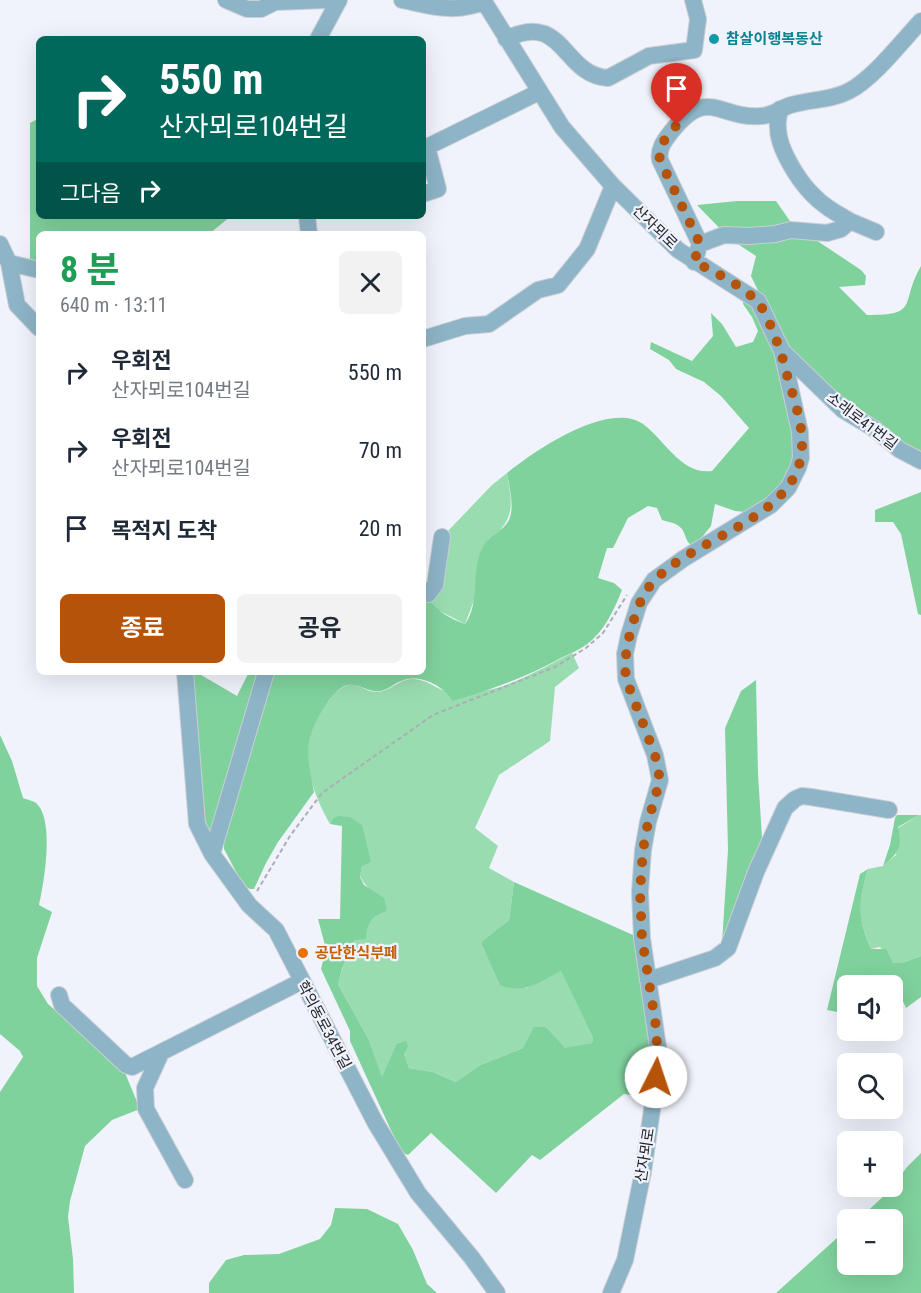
<!DOCTYPE html>
<html lang="ko">
<head>
<meta charset="utf-8">
<style>
  :root { --surface:#fff; --page:#f2f2f3; --text:#1f2937; --muted:#747a83; --accent:#b45309 }
  body { margin:0; font-family:"Roboto Condensed","Noto Sans KR",sans-serif; background:var(--page); color:var(--text); height:100vh; display:flex; flex-direction:column; font-size:22px; white-space:nowrap }
  * { box-sizing:border-box; margin:0 }
  p { font-size:20px; color:var(--muted) }
  .icon { flex:none; width:33px; height:33px; fill:none; stroke:currentColor; stroke-width:2; stroke-linecap:round; stroke-linejoin:round }
  .map { position:relative; flex:1; overflow:hidden }
  .details { position:absolute; left:36px; top:231px; width:390px; height:444px; display:flex; flex-direction:column; background:var(--surface); border-radius:9px; box-shadow:0 6px 24px #0002 }
  .details>* { flex:none }
  .banner { position:absolute; left:36px; top:36px; width:390px; height:183px; border-radius:9px; box-shadow:0 6px 24px #0002; background:#00695c; color:#fff; overflow:hidden }
  .tools { position:absolute; left:837px; top:975px; display:grid; gap:12px }
  .tools a { display:grid; place-items:center; width:66px; height:66px; border-radius:9px; background:var(--surface); box-shadow:0 6px 24px #0002; font-size:30px }
  .pin { position:absolute; display:grid; place-items:center; width:51px; height:51px; color:#fff; margin:-62px -26px; border-radius:50% 50% 50% 0; rotate:-45deg; box-shadow:0 0 6px #0007 }
  .pin .icon { rotate:45deg }
  .me { position:absolute; width:66px; margin:-33px; rotate:4deg; stroke-linejoin:round; filter:drop-shadow(0 0 4px #0008) }
  .turn { display:flex; align-items:center; gap:21px; height:126px; padding:0 24px; font-size:27px }
  .turn .icon { width:78px; height:78px; stroke-width:2.5 }
  .turn b { display:block; font-size:42px; line-height:51px }
  .then { display:flex; align-items:center; height:57px; padding:0 24px; background:#0003; gap:12px; font-size:22px }
  .round { display:grid; place-items:center; flex:none; width:63px; height:63px; border-radius:9px; background:var(--page) }
  .headline { display:flex; align-items:center; justify-content:space-between; height:102px; padding:0 24px }
  h1 { font-size:36px; font-weight:700; line-height:45px; color:#1e9e55 }
  .primary-button { display:flex; gap:12px; margin-top:auto; padding:12px 24px }
  .primary-button a { flex:1; height:69px; border-radius:9px; background:var(--accent); color:#fff; font-size:24px; font-weight:700; line-height:69px; text-align:center }
  .primary-button a+a { background:var(--page); color:var(--text) }
  ul { padding:0; list-style:none }
  li { display:flex; align-items:center; gap:18px; height:78px; padding:0 24px }
  li div { flex:1 }
  li b { display:block; font-size:22px }
  li em { font-style:normal }
  .map>svg:first-child { display:block }
</style>
</head>
<body>
<div class="map">
<svg width="921" height="1293" viewBox="0 0 921 1293">
  <rect width="100%" height="100%" fill="#f0f3fb"/>
  <path fill="#99dcaf" d="M507,473c3,21 9,39 -6,56l-36,95 -29,-15 -8,-11 11,-8 9,-59 44,-46z
    M572,653l7,15 -24,19 -5,54 -51,34 -24,53 23,18 -9,22 25,14 -5,38 -28,22 45,46 35,-18 32,68 -1,5 -27,6 -19,-22 -23,21 -43,17 -24,17 -23,-10 -24,-4 -5,-14 -8,-10 -14,34 -13,-38 -31,-56c4,-18 20,-56 35,-68 3,-3 10,-4 14,-6 -9,-12 -21,-22 -27,-34l2,-10v-41l-29,-7 -3,6c-14,-24 -28,-60 -21,-87 3,-11 9,-20 15,-29 4,-7 13,-19 22,-22 11,-5 19,6 30,6 15,0 23,-14 38,-13 14,1 21,9 33,13 7,3 38,-1 46,-3 24,-6 56,-24 79,-36z
    M919,815h2v141l-19,7h-9l-13,-16 -9,2c-14,-32 -14,-47 -3,-80l15,-3 13,-11 2,-27z"/>
  <path fill="#80d29d" d="M39,118v98h192l-22,18h-170v32l-9,-3v-140z
    M737,201h39l16,23 69,46 5,6 -1,9 -26,2 28,28c54,0 32,-11 54,-49v187l-14,-6 -76,-55 -44,-41 -36,-75 5,-20 -26,-17 -33,-34z
    M744,295l10,7 22,46 21,110 -22,38 -30,16 -10,-1 -20,-7 -4,22 -17,21c-9,-5 -7,-10 -12,-18 -5,-6 -13,-7 -20,-9l-5,-12 -9,-2 -20,12 -15,30h-6l-9,30 16,5 8,7c-8,20 -18,42 -36,55 -7,5 -17,9 -25,13 -34,19 -71,32 -109,43 -8,-16 -34,-28 -51,-20 -8,3 -12,8 -20,10 -13,3 -23,-10 -36,-5 -6,2 -15,12 -19,19 -23,35 -20,47 -12,87l-36,50 -12,21 -12,26h-4l-7,-4 -19,-36v-21l48,-156h151v-74h5c10,14 21,20 37,26 16,-21 5,-54 18,-77 5,-11 21,-16 26,-27 6,-13 0,-34 -2,-47 27,-22 101,-73 136,-49 22,16 38,51 69,47l37,-43 -28,-32 -17,-14 -28,-13 -7,-9 -19,-11 1,-7 41,19 21,-25 -2,-23 11,11 14,23 17,-5 5,-11 -6,-14 -9,-13z
    M921,492v123l-3,-1 -17,-80 -8,-12h-18v-12z
    M188,672h8l41,24 12,-24h12l-46,162 -6,-4 -6,-10z
    M756,680l2,94 4,64 -40,105 6,-93 -3,-122 16,-37z
    M0,735l12,26 11,37c3,1 10,3 13,5 19,16 8,80 3,102l13,7 -15,46v28l11,18 75,64 17,41 -28,11 -27,26 -15,55 -2,16 5,42 1,34h-74v-201l23,-35 -3,-6 -20,-17z
    M897,815h22l-21,12c5,20 0,27 -15,39l7,-21 5,-27z
    M339,816l11,1 12,8 9,37 -9,4 -2,11 4,8 20,13 3,13c-16,5 -20,11 -21,28l-11,1 -13,29 -4,15 31,56 13,37 14,-33 10,-3 2,5 -4,8 5,14 24,4 23,10 24,-17 43,-17 11,-21h12l19,21 27,-5 1,-5 -32,-67c-23,11 -36,24 -61,14l-19,-43 28,-22 5,-38 119,53 3,-2 18,110 -4,55 -26,-4 -84,66 -8,-5 -36,38 -65,-60 -23,22 -7,-3 -51,-111v-10l-29,-62 5,-20 -8,-30h22l2,-93 -12,-2 3,-6z
    M868,869c-10,32 -11,49 3,80h15l7,14h9l19,-7v41l-15,11 -9,-20 -6,-5 -9,3h-34l-1,28 -20,-4 33,-136z
    M921,1153v140h-145l71,-64 1,35h44v-44l-33,-1 29,-27 19,-25z
    M335,1208l32,1 31,15 15,26 14,34 10,9h-228v-10l17,-23 18,-5 35,-1 41,-15 11,-14z"/>
  <g fill="none" stroke-linecap="round" stroke-linejoin="round">
    <g stroke="#cbced5" stroke-width="18">
      <path id="minor" d="M226,0l21,9h14l14,-7 52,-2
        M402,0c29,6 53,14 81,2
        M483,0l79,127 51,59 65,64 80,51 24,50 18,81 1,26 -3,10 -10,20 -17,17 -88,54 -29,21 -15,23 -10,32 -4,19 1,25 29,76 5,25 -12,42 -5,28 -3,42 2,46 16,109 -3,42 -12,83 -18,88 -14,33
        M318,39l21,-39
        M506,39c58,-29 56,36 102,39l41,-22 45,-6 4,-31 -5,-19
        M423,194l15,-5 -11,-42 112,-55
        M307,216l2,18
        M850,221l26,11
        M0,244l9,19 8,42 22,23
        M700,244l24,-9 25,1 26,-2 16,-4 36,3 14,-4 9,-8c-14,-8 -27,-15 -38,-27 -14,-14 -34,-46 -34,-66 -1,-6 1,-13 2,-19
        M694,262l6,-18 -40,-84c-2,-11 4,-19 11,-28 38,-47 46,-13 90,-16 11,0 20,-8 30,-11 19,-6 39,-4 58,-14 24,-12 53,-50 72,-70
        M9,263l30,7
        M423,339l42,-13 24,-2 49,-34 20,-5 29,-36 26,-63
        M782,351l61,59 30,18 27,22 21,11
        M423,594h5l7,-9 7,-48
        M185,672l12,152 15,30 37,51 27,25 99,192 43,71 54,65 25,35
        M212,854l54,-182
        M649,980l66,-22 13,-10 28,-76 29,-64 10,-9 7,-3 9,1 78,13
        M59,995l3,10 64,60 6,2 170,-86
        M161,1053l-16,35 1,21 39,71"/>
    </g>
    <path stroke="#acaeb5" stroke-width="2" stroke-dasharray="4.5 3" stroke-linecap="butt" d="M257,891l33,-55 32,-43 111,-78 122,-48 31,-19 17,-15 24,-38"/>
    <use href="#minor" stroke="#8db5c7" stroke-width="16"/>
  </g>
  <g fill="none" stroke-linecap="round" stroke-linejoin="round">
    <path stroke="#b45309" stroke-width="10" stroke-dasharray="0 18" d="M656,1077l1,-44 -15,-95 -2,-46 3,-42 5,-28 12,-42 -5,-25 -29,-76c-2,-18 1,-35 6,-53 5,-17 10,-32 22,-45 37,-40 125,-59 144,-113 11,-29 -3,-65 -11,-93 -3,-16 -20,-65 -31,-75 -17,-16 -41,-28 -62,-38l6,-18 -40,-84c-3,-14 8,-25 17,-35"/>
  </g>
  <circle fill="#0f9aa8" stroke="#f0f3fb" stroke-width="2" cx="714" cy="39" r="6"/>
  <circle fill="#e8710a" stroke="#f0f3fb" stroke-width="2" cx="303" cy="953" r="6"/>
  <g text-anchor="middle" stroke-width="4.5" stroke-linejoin="round" paint-order="stroke">
    <g font-size="15" font-weight="bold" fill="#0d838f" stroke="#f0f3fb" text-anchor="start">
      <text x="726" y="44">참살이행복동산</text>
    </g>
    <g font-size="15" fill="#232427" stroke="#f0f3fb">
      <text transform="translate(655 227) rotate(44)" y="5">산자뫼로</text>
      <text transform="translate(862 421) rotate(37)" y="5">소래로41번길</text>
      <text transform="translate(324 1025) rotate(62)" y="5">학의동로34번길</text>
      <text transform="translate(645 1155) rotate(-81)" y="5">산자뫼로</text>
    </g>
    <g font-size="15" font-weight="bold" fill="#c56008" stroke="#f0f3fb" text-anchor="start">
      <text x="315" y="958">공단한식부페</text>
    </g>
  </g>
</svg>
<div class="tools">
<a><svg class="icon" aria-label="sound" viewBox="0 0 24 24"><path d="M4 9h4l5-4v14l-5-4H4zM17 9q2 3 0 6"/></svg></a>
<a><svg class="icon" aria-label="search" viewBox="0 0 24 24"><circle cx="10" cy="10" r="6"/><path d="M15 15l6 6"/></svg></a>
<a>+</a>
<a>−</a>
</div>
<div class="pin" style="left:677px;top:125px;background:#d93025"><svg class="icon" aria-label="arrive" viewBox="0 0 24 24"><path d="M6 21V4h12l-3 4 3 4H6"/></svg></div>
<svg class="me" style="left:656px;top:1077px" viewBox="-20 -20 40 40"><circle r="19" fill="#fff"/><path d="M0-13L10 11 0 6-10 11z" fill="#b45309"/></svg>
<div class="banner">
<div class="turn"><svg class="icon" aria-label="right" viewBox="0 0 24 24"><path d="M7 20v-9h11M14 6l5 5-5 5"/></svg><div><b>550 m</b>산자뫼로104번길</div></div>
<div class="then">그다음<svg class="icon" aria-label="right" viewBox="0 0 24 24"><path d="M7 20v-9h11M14 6l5 5-5 5"/></svg></div>
</div>
<section class="details">
<div class="headline"><div><h1>8 분</h1><p>640 m · 13:11</p></div><a class="round"><svg class="icon" aria-label="close" viewBox="0 0 24 24"><path d="M6 6l12 12M18 6L6 18"/></svg></a></div>
<ul>
<li><svg class="icon" aria-label="right" viewBox="0 0 24 24"><path d="M7 20v-9h11M14 6l5 5-5 5"/></svg><div><b>우회전</b><p>산자뫼로104번길</p></div><em>550 m</em></li>
<li><svg class="icon" aria-label="right" viewBox="0 0 24 24"><path d="M7 20v-9h11M14 6l5 5-5 5"/></svg><div><b>우회전</b><p>산자뫼로104번길</p></div><em>70 m</em></li>
<li><svg class="icon" aria-label="arrive" viewBox="0 0 24 24"><path d="M6 21V4h12l-3 4 3 4H6"/></svg><div><b>목적지 도착</b></div><em>20 m</em></li>
</ul>
<div class="primary-button"><a>종료</a><a>공유</a></div>
</section>
</div>
</body>
</html>
